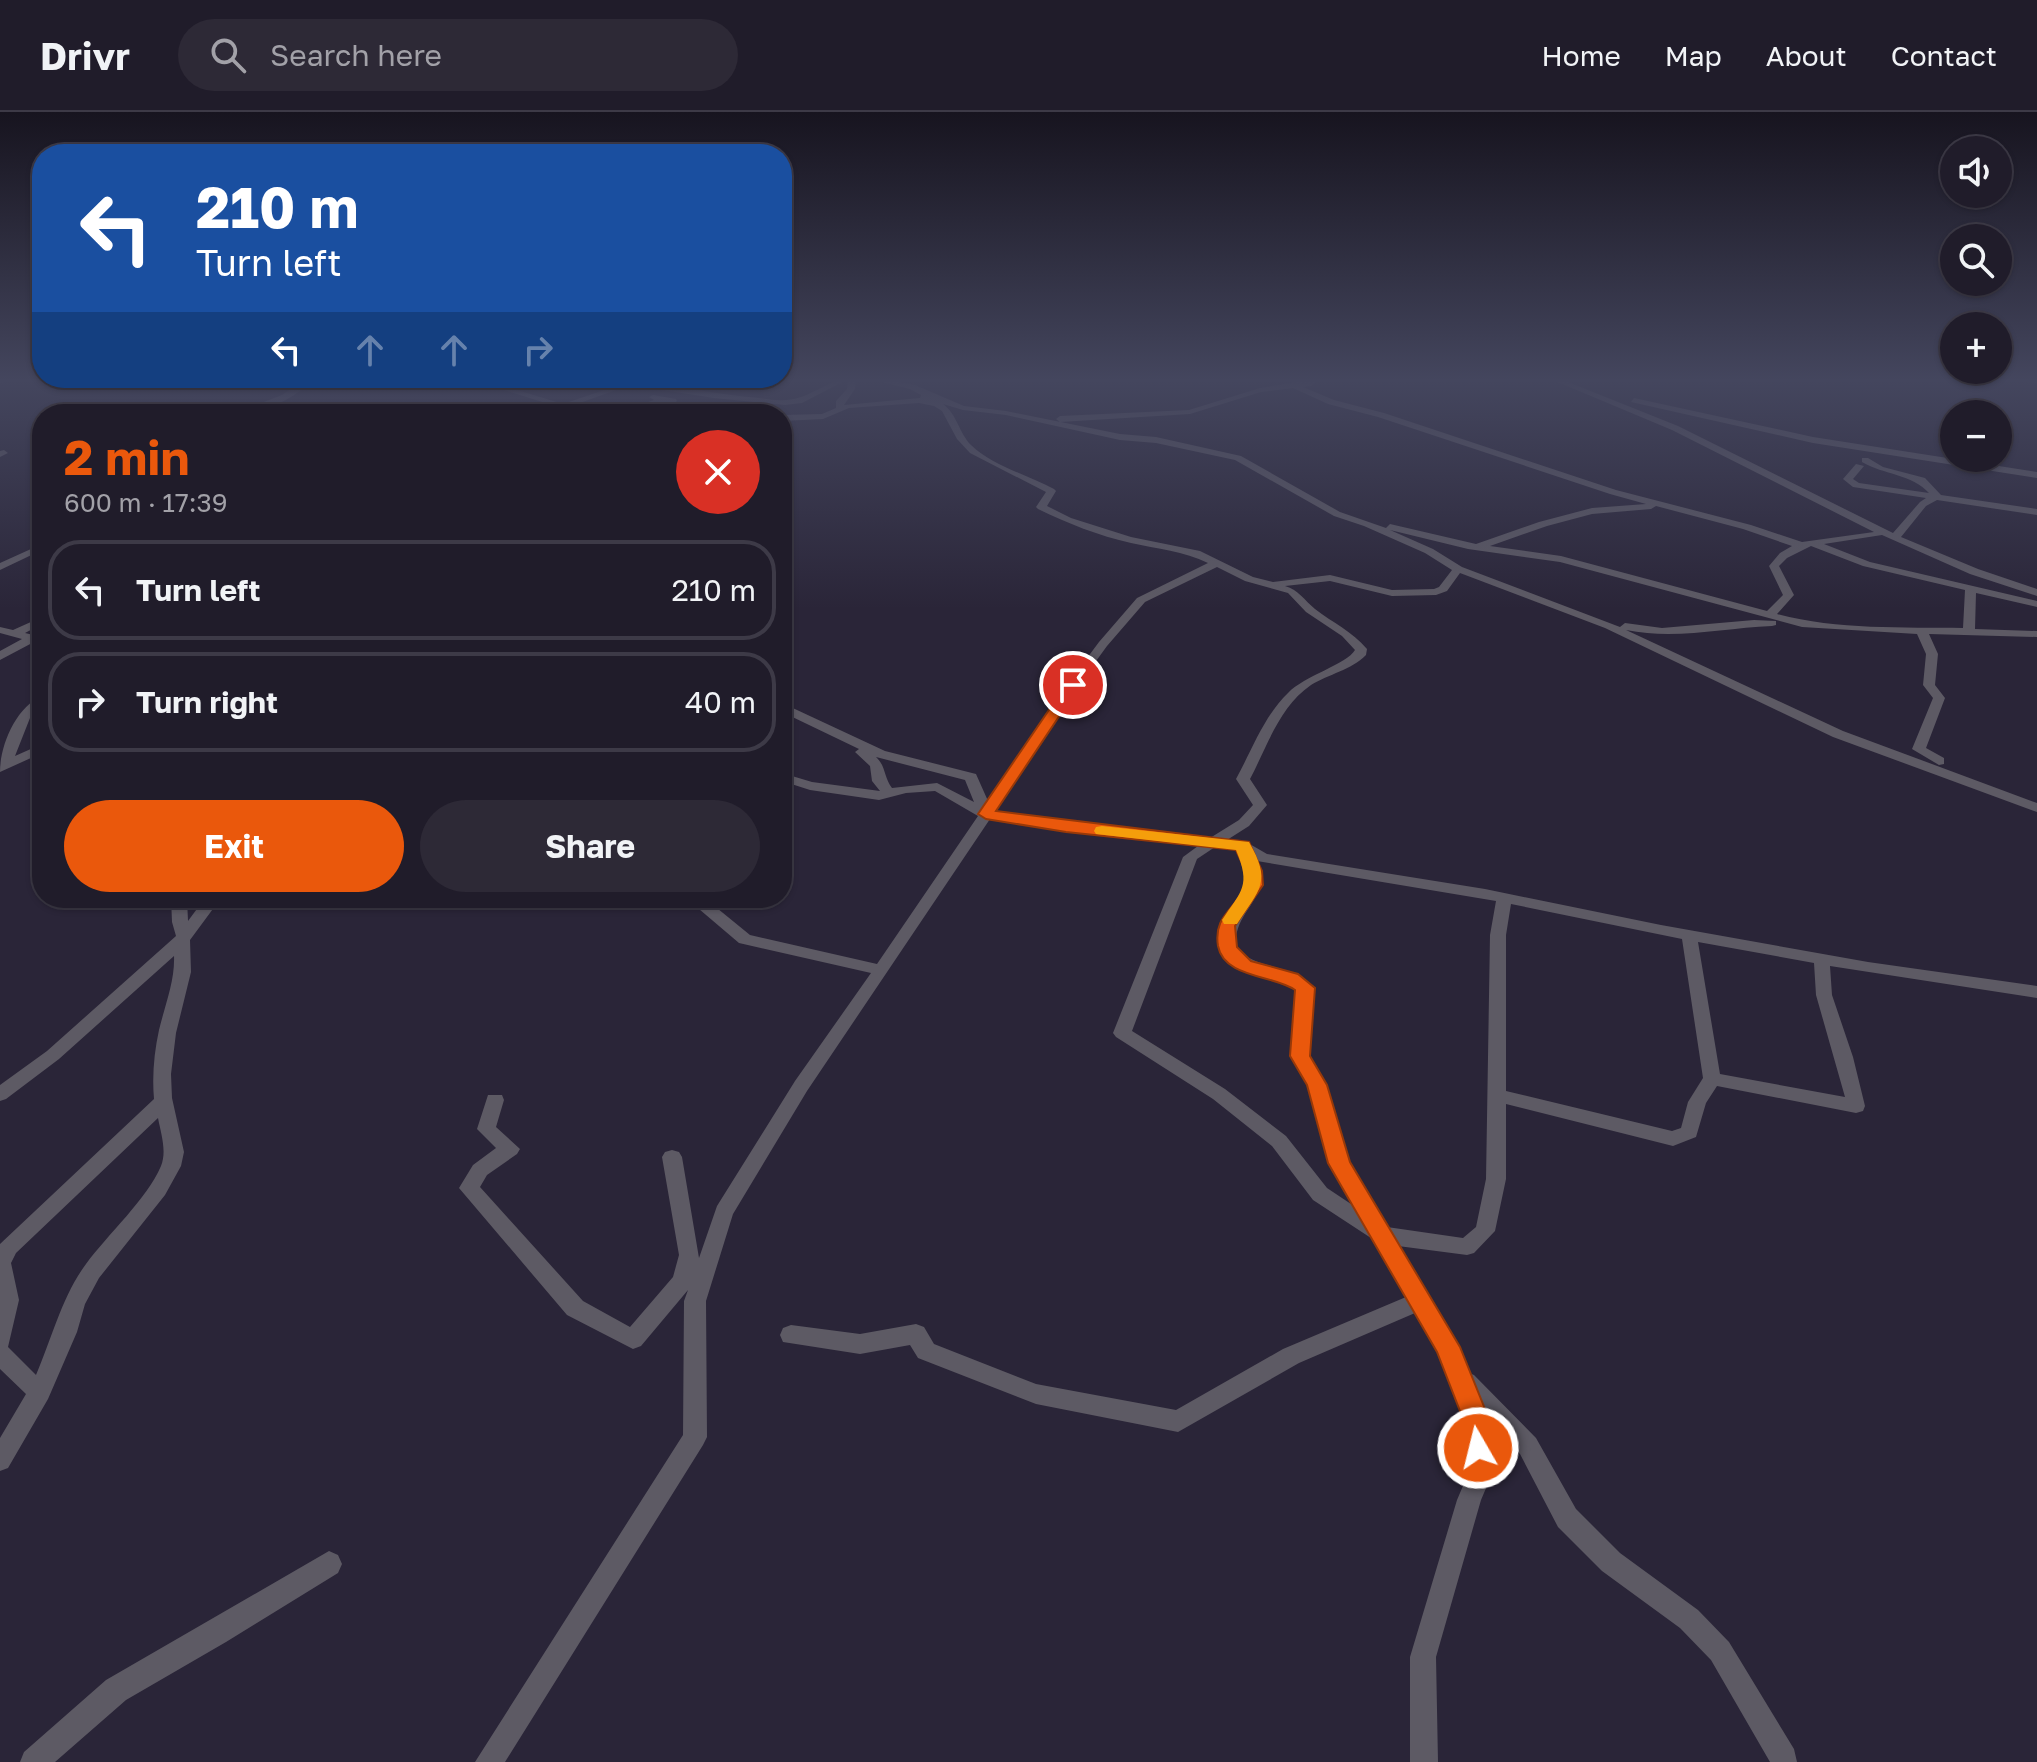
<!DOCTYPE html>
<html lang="en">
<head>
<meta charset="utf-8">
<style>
  :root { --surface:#201c2a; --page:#2d2936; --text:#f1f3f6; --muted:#a2a1a8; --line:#3d3a47; --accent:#ea580c }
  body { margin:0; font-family:"Golos Text",sans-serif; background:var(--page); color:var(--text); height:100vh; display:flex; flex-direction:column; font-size:30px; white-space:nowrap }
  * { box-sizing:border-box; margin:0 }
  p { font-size:26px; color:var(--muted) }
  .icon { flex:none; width:44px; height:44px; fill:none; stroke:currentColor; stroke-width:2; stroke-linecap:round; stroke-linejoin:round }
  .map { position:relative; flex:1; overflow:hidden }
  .sheet { position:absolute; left:32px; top:292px; width:760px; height:504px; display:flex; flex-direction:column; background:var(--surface); border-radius:32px; box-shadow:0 2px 6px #0004,0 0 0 2px var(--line) }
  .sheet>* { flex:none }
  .banner { position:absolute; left:32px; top:32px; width:760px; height:244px; border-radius:32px; box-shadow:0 2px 6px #0004,0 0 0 2px var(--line); background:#1a4fa0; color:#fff; overflow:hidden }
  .fabs { position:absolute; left:1940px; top:24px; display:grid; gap:16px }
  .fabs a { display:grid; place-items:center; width:72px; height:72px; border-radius:50%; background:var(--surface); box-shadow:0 2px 6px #0004,0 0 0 2px var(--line); font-size:40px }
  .pin { position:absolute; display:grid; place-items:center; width:68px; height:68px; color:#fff; margin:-34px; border:4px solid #fff; border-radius:50%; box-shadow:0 2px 8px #0007 }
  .me { position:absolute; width:88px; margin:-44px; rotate:352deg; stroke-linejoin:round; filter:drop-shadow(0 0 6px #0008) }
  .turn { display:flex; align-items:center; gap:28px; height:168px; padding:0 32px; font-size:36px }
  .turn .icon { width:104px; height:104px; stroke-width:2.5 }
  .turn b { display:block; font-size:56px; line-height:68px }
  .lanes { display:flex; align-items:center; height:76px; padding:0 32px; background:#0003; justify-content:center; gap:40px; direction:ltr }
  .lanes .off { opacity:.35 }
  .round { display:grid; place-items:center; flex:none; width:84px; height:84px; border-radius:42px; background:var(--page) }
  .headline { display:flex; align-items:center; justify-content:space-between; height:136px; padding:0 32px }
  h1 { font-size:48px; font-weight:700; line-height:60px; color:var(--accent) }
  .button { display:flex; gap:16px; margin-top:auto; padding:16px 32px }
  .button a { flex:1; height:92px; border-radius:48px; background:var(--accent); color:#fff; font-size:32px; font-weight:700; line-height:92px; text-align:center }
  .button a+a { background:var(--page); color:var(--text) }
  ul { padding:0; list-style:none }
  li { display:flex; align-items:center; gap:24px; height:100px; margin:0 16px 12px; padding:0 16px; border:4px solid var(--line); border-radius:32px }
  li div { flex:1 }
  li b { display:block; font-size:30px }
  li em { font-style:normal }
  header { display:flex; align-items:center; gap:48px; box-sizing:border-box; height:112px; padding:0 40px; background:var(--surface); border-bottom:2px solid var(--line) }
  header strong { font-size:38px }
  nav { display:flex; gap:44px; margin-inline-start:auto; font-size:28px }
  .search { width:560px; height:72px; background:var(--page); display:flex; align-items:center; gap:20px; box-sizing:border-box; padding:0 28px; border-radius:44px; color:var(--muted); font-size:30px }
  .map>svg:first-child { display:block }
</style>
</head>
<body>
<header>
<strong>Drivr</strong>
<div class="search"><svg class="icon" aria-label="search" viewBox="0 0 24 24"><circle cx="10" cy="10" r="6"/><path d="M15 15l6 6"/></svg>Search here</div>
<nav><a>Home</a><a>Map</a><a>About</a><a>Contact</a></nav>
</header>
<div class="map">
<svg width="2037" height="1650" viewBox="0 0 2037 1650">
  <rect width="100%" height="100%" fill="#2a2538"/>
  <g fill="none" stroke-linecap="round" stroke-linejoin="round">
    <path fill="#5d5a64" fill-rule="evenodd" d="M20,266l-1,2 -19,3v-4z
      M297,266l14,2c-17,21 -52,34 -78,34l49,-19 20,-14z
      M466,266h12l85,26 59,-20 -27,-6c51,0 103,14 154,19 12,1 25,4 37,3 25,-1 41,-22 70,-22l-1,11 -11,16 76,-7 1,-3 -11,-6 -44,-11h13l36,7 49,21 42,5 114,23 36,3 85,19 99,56 46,16 4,-4 86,20 63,-22 53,-14 54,-4 -36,-10 -232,-77 -50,-13 -35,-16 -32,4 -71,22 -130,8 -4,-3 4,-3 129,-6 71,-22 61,-10 -10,8 -8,1 31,13 50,13 232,77 135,35 51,17 72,-10 -202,-102 -124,-52h10l120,48 215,107 27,-31 6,-4 -73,-11 -10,-8 13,-15 8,2 -11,13 6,4 70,10c-17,-19 -45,-18 -67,-31v-4h6l15,9 42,11 16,17 96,14v6l-100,-15 -11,6 -25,31 77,32 59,20v7l-67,-22 -88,-39 -58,9 46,18 167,39v6l-61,-14 -1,36 62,2v6l-108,-3 9,20 -3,31 10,13 -19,50 18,10v6l-5,1 -27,-16 21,-51 -10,-13 3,-31 -9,-20 -115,-7 -242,-65 -92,-13 -78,-19 43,19 29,18 158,60 5,-4 37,5 92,-8 22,1v4l-4,1c-49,2 -97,14 -146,4l217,101 194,72v9l-204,-75 -228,-109 -145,-55 -13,18 -11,4 -44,1 -62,-15 -45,5c14,4 19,14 30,23 18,14 37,22 52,40l-1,6c-15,15 -37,19 -55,30 -32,22 -44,62 -61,94l17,26 -18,21 -22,14 21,3 19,11 218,35 176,36 207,37 169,24v12l-207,-32 2,29 21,62 12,49 -2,5 -7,2 -139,-27 -11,17 -10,34 -23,9 -167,-42v75l-11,52 -21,22 -7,2 -69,-9 57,94 14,33 5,2 62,63 40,71 44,44 78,57 31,32 65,107 3,13h-27l-59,-102 -31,-32 -78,-57 -44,-44 -38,-73 -32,-33 7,46 -14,33 -45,157 2,105h-28v-105l47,-157 14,-33 -5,-43 -28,-73 -23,-38 -116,50 -121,69 -142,-28 -118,-46 -8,-13 -50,9 -77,-12 -3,-7 3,-7 8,-3 69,9 56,-10 8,3 10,17 102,40 140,26 107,-61 123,-52 -32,-57 -61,-40 -41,-54 -59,-47 -97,-62 -3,-4 70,-176 15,-11 -132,-15 -76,-12 -183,272 -74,123 -27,87 1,136 -4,8 -198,317h-30l208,-327 1,-134 4,-11 -47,56 -8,3 -66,-34 -108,-127 14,-23 23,-17 -19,-19 11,-34h14l2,5 -8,27 24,22 -3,5 -30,21 -7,12 103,114 47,26 43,-50 6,-22 -17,-98 3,-5 7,-2 7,2 3,5 17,101 18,-52 78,-125 76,-108 -132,-30 -40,-34 -4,-11h16l1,6 38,31 127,29 101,-148 -43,-25 -29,2 -27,7 -69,-10 -28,-9v-8l30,9 68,9 -8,-10 -2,-15 -15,-14 4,-3 -77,-37v-9l103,48 91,23 12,27 70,-104 41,-55 38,-44 71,-35c-24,-12 -51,-14 -77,-20 -32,-7 -64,-20 -93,-34l-2,-2 10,-15 -76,-39 -13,-14 -15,-28 -8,-5 -15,-3 -70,5 -26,11 -41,2v-6l40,-1 14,-6v-7l11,-12 1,-10 -46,24 -17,2 -71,-7 -84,-13 -81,29h-12l18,-8zM943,292l20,6 43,5 114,25 36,3 79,17 99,56 30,10 61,27 27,17 -13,17 -5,2 -42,1 -62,-15 -57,7 -20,-5 -53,-26 -69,-14 -60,-19 -24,-12 9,-15 -2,-2c-26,-14 -61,-23 -83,-44 -12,-12 -14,-31 -28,-41zM1656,394l87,23 49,17 -12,7 -11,13 14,29 -16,16 -206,-55 -71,-10 57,-20 45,-12 59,-5zM1811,434l52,20 102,24 -2,38c-60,-1 -126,2 -186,-14l17,-19 -15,-29 8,-8zM1217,455l28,14 43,12 18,19 36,24 13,14c-8,14 -51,26 -67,43 -24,23 -36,57 -52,86l17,26 -14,15 -29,18 -144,-15 -71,-12 72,-110 40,-55 38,-44zM876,645l89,23 9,22 -37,-19 -45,5c-8,-10 -6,-22 -16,-31zM1215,735l22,3c26,55 -21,51 -17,99 22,30 51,21 76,41l-5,66 17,29 21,78 25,43 -27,-18 -41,-52 -61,-47 -93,-58 65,-172zM1257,749l239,40 -6,34 -4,244 -10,48 -13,11 -76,-11 -39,-65 -22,-77 -17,-29 4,-68c-19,-25 -56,-17 -77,-40 -4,-38 36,-47 21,-87zM1511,792l171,35 21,139 -15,24 -7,26 -9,3 -166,-40v-156zM1698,830l116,21 2,32 29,102 -125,-23z
      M1996,266l41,1v4l-37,-3z
      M653,283l23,4 1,2 -17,13h-9l15,-12 -29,8v-4l17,-6 -5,-3z
      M1634,286l179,39 224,35v6l-224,-35 -182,-41z
      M0,339l4,-1 4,3 -8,4z
      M42,432v6l-42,20v-7z
      M42,505v7l-17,9 17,4v6l-8,-1 -34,18v-9l22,-12 -22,-6v-6l13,3z
      M42,584v11l-12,11 -15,38 27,-12v9l-42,19c0,-27 16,-65 42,-76z
      M171,786h16l1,23 17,-23h16l-31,42 1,32 -15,61 -5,41 1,24 12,54 -3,14 -16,29 -66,83 -14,26 -8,28 -29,67 -40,69 -8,3v-33l26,-44 -26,-25v-125l154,-145c-2,-23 0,-46 5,-69 6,-25 16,-49 15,-74l-115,103 -53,40 -6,2v-16l47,-34 129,-115 -4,-14zM158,1006c3,16 9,33 3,48 -14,33 -53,68 -75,98 -24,32 -34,74 -50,111l-28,-28 11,-47 -8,-37 5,-10z
      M329,1439l9,4 4,9 -4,9 -112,69 -100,58 -71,62h-35l4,-10 82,-72z"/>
  </g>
  <linearGradient id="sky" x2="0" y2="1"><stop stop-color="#17141f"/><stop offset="0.54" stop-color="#44465e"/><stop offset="1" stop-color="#44465e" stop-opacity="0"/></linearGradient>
  <rect width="2037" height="497" fill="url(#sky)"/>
  <path fill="#ea580c" stroke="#983908" stroke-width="2" d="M1073,568l7,5 -84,126 253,31 13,29 1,14 -28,41 2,21 14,14 47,13 17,14 -5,68 17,29 23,77 110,185 31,77 1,24 -4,9 -10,4 -9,-4 -4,-9v-24l-28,-72 -109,-189 -21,-78 -17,-29 5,-66c-21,-15 -71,-12 -77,-44 -5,-31 18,-36 27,-60 4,-12 -5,-26 -9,-36l-170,-18 -80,-13 -8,-5 90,-132z"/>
  <path fill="#f59e0b" d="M1102,714l147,16c23,40 11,47 -12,82h-13l-2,-4c20,-30 29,-34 14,-70l-140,-16 -2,-3 2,-4z"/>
</svg>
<div class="fabs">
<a><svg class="icon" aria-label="sound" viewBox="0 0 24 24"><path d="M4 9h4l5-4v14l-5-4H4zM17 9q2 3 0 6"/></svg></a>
<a><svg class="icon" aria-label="search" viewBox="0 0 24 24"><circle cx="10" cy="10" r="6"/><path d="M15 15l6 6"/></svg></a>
<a>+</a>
<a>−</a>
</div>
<div class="pin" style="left:1073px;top:573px;background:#d93025"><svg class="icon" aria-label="arrive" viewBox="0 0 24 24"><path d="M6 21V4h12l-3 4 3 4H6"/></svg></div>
<svg class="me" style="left:1478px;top:1336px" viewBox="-20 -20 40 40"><circle r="17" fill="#ea580c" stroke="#fff" stroke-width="3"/><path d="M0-11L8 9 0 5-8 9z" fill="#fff"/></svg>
<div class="banner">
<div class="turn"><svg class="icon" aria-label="left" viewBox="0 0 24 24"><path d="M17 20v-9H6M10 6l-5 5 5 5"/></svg><div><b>210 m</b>Turn left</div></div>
<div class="lanes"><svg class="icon" aria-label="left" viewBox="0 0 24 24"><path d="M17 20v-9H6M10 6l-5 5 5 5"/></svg><svg class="icon off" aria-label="ahead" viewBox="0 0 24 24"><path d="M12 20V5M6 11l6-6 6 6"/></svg><svg class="icon off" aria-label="ahead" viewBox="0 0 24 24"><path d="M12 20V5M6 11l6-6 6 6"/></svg><svg class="icon off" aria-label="right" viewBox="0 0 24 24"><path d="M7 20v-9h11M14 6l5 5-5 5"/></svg></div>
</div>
<section class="sheet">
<div class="headline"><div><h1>2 min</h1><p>600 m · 17:39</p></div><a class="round" style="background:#d93025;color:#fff"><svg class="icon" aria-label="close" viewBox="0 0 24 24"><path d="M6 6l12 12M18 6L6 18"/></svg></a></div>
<ul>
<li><svg class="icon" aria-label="left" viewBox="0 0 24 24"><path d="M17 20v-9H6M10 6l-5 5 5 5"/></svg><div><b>Turn left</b></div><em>210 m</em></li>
<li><svg class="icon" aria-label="right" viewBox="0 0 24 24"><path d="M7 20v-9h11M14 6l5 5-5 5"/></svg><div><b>Turn right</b></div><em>40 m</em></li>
</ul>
<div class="button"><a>Exit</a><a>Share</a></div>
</section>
</div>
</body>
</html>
